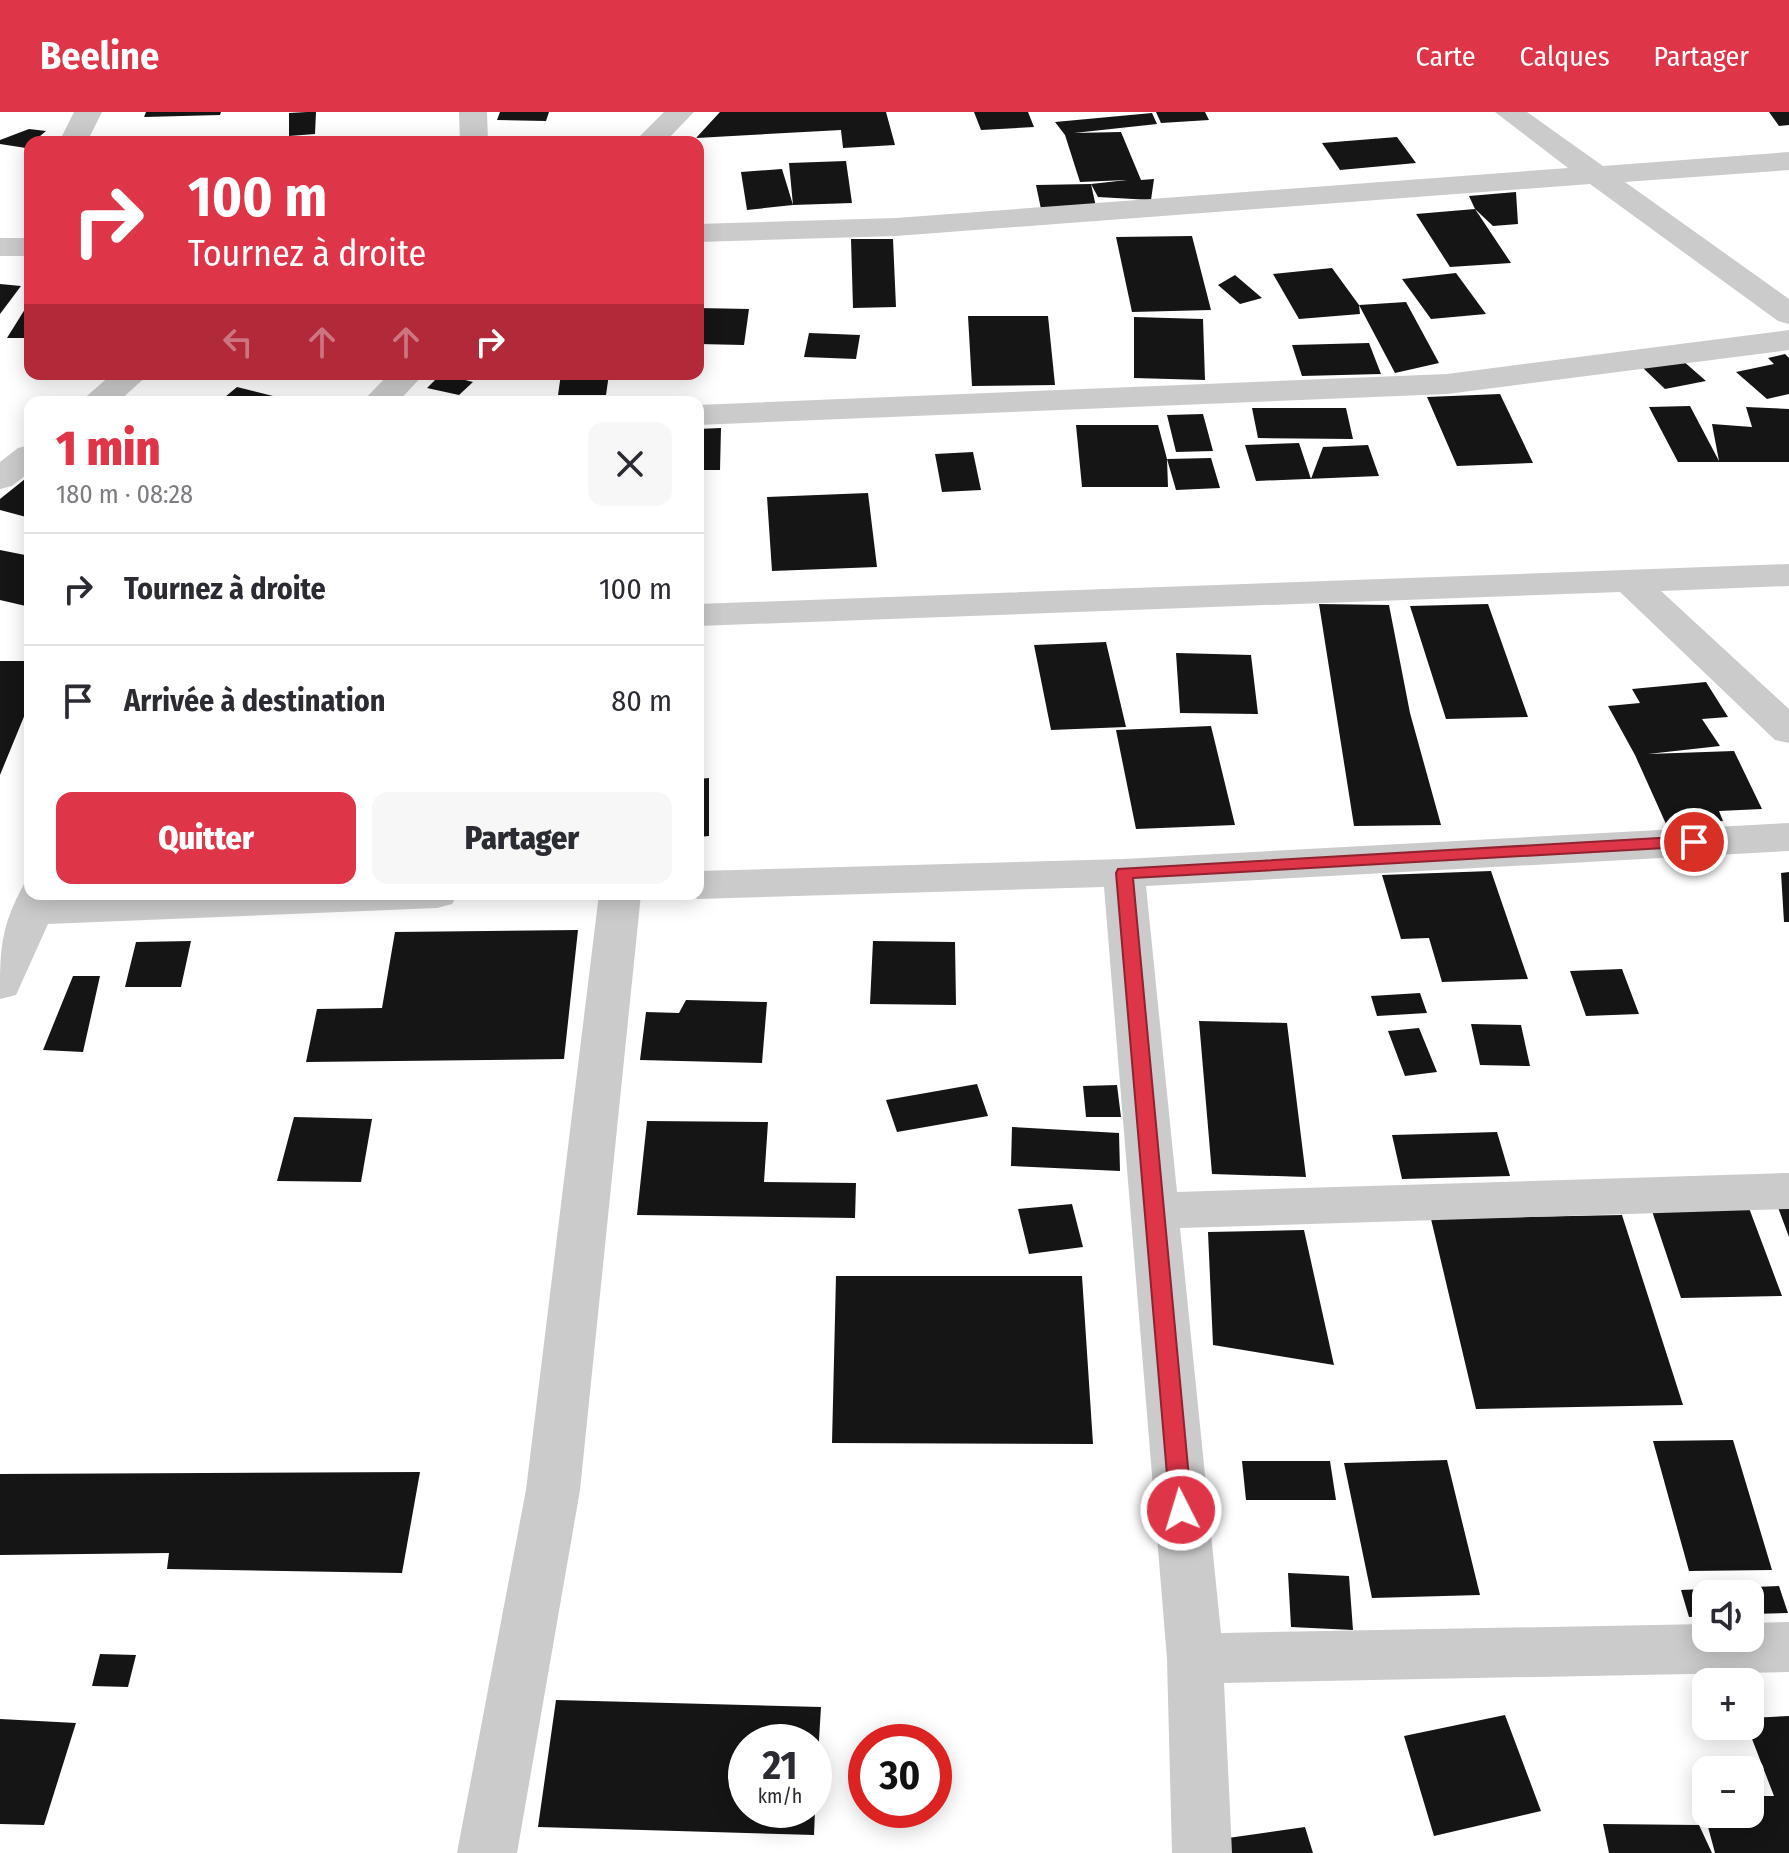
<!DOCTYPE html>
<html lang="fr">
<head>
<meta charset="utf-8">
<style>
  :root { --surface:#fff; --page:#f7f7f7; --text:#2b2b33; --muted:#7c7c81; --line:#e1e1e2; --accent:#df3549 }
  body { margin:0; font-family:"Fira Sans Condensed",sans-serif; background:var(--page); color:var(--text); height:100vh; display:flex; flex-direction:column; font-size:30px; white-space:nowrap }
  * { box-sizing:border-box; margin:0 }
  p { font-size:26px; color:var(--muted) }
  .icon { flex:none; width:44px; height:44px; fill:none; stroke:currentColor; stroke-width:2; stroke-linecap:round; stroke-linejoin:round }
  .map { position:relative; flex:1; overflow:hidden }
  .panel { position:absolute; left:24px; top:284px; width:680px; height:504px; display:flex; flex-direction:column; background:var(--surface); border-radius:16px; box-shadow:0 4px 20px #0003 }
  .panel>* { flex:none }
  .top-card { position:absolute; left:24px; top:24px; width:680px; height:244px; border-radius:16px; box-shadow:0 4px 20px #0003; background:#df3549; color:#fff; overflow:hidden }
  .fabs { position:absolute; left:1692px; top:1468px; display:grid; gap:16px }
  .fabs a { display:grid; place-items:center; width:72px; height:72px; border-radius:16px; background:var(--surface); box-shadow:0 4px 20px #0003; font-size:40px }
  .speed { position:absolute; left:728px; top:1612px; display:flex; gap:16px; font-size:40px; font-weight:700; text-align:center }
  .speed>* { display:grid; place-content:center; width:104px; height:104px; border-radius:50%; background:var(--surface); box-shadow:0 4px 20px #0003; line-height:1 }
  .speed small { font-size:20px; font-weight:400 }
  .speed .limit { border:12px solid #d22; background:#fff; color:#111 }
  .pin { position:absolute; display:grid; place-items:center; width:68px; height:68px; color:#fff; margin:-34px; border:4px solid #fff; border-radius:50%; box-shadow:0 2px 8px #0007 }
  .me { position:absolute; width:88px; margin:-44px; rotate:355deg; stroke-linejoin:round; filter:drop-shadow(0 0 6px #0008) }
  .turn { display:flex; align-items:center; gap:28px; height:168px; padding:0 32px; font-size:36px }
  .turn .icon { width:104px; height:104px; stroke-width:2.5 }
  .turn b { display:block; font-size:56px; line-height:68px }
  .lanes { display:flex; align-items:center; height:76px; padding:0 32px; background:#0003; justify-content:center; gap:40px; direction:ltr }
  .lanes .off { opacity:.35 }
  .round { display:grid; place-items:center; flex:none; width:84px; height:84px; border-radius:16px; background:var(--page) }
  .summary { display:flex; align-items:center; justify-content:space-between; height:136px; padding:0 32px }
  h1 { font-size:48px; font-weight:800; line-height:60px; color:var(--accent) }
  .action { display:flex; gap:16px; margin-top:auto; padding:16px 32px }
  .action a { flex:1; height:92px; border-radius:16px; background:var(--accent); color:#fff; font-size:32px; font-weight:800; line-height:92px; text-align:center }
  .action a+a { background:var(--page); color:var(--text) }
  ul { padding:0; list-style:none }
  li { display:flex; align-items:center; gap:24px; height:112px; padding:0 32px; border-top:2px solid var(--line) }
  li div { flex:1 }
  li b { display:block; font-size:30px }
  li em { font-style:normal }
  header { display:flex; align-items:center; gap:48px; box-sizing:border-box; height:112px; padding:0 40px; background:var(--accent); color:#fff }
  header strong { font-size:38px }
  nav { display:flex; gap:44px; margin-inline-start:auto; font-size:28px }
  .map>svg:first-child { display:block }
</style>
</head>
<body>
<header>
<strong>Beeline</strong>
<nav><a>Carte</a><a>Calques</a><a>Partager</a></nav>
</header>
<div class="map">
<svg width="1789" height="1741" viewBox="0 0 1789 1741">
  <rect width="100%" height="100%" fill="#fff"/>
  <path fill="#151515" d="M146,0h75l-1,3 -76,2z
    M307,0h9l-1,22 -26,2v-23z
    M500,0h49l-3,9 -49,-1z
    M720,0h166l9,33 -52,3 -2,-18 -145,8z
    M974,0h54l6,15 -53,3z
    M1156,0h49l4,8 -48,3z
    M1769,0h20v13l-10,1z
    M1152,1l5,11 -83,9 47,-1 20,48 13,-1 -3,21 -53,-3 -7,-13 36,-4 -47,2 -15,-47 -10,-13z
    M29,17l17,2 -20,17 -26,-4v-4z
    M1397,25l19,26 -76,7 -18,-27z
    M846,49l6,42 -59,2 -4,-42z
    M782,57l11,36 -46,5 -6,-38z
    M1091,72l5,23 -55,2 -5,-24z
    M1516,80l2,32 -25,2 -18,-17 -6,-13z
    M1475,97l36,54 -61,4 -34,-53z
    M1192,124l19,74 -79,2 -16,-75z
    M851,127h42l3,68 -43,1z
    M1332,156l27,37 47,-3 33,61 -44,10 -36,-68 1,9 -61,5 -26,-45z
    M1456,161l30,41 -55,5 -29,-40z
    M1235,163l27,23 -22,6 -22,-19z
    M0,172l21,2 -21,28z
    M30,189v37h-23z
    M698,196l51,1 -5,36 -46,-1z
    M968,204h80l7,69 -83,1z
    M1134,205l69,2 2,61 -71,-2z
    M809,221l51,2 -4,24 -52,-2z
    M1369,231l12,31 -79,2 -10,-31z
    M1785,242l4,4v36l-22,5 -31,-27 38,-8 -6,-6z
    M1682,248l24,21 -41,8 -23,-22z
    M441,262l32,8 -14,13 -32,-7z
    M561,262h48l-3,21h-48z
    M237,275l40,10 -6,5h-52z
    M1500,282l33,69 -76,3 -30,-69z
    M1690,294l29,55 -7,-37 40,3 -6,-20 43,2v53h-111l-29,-55z
    M1252,296h94l7,31 -95,-1z
    M1203,302l10,37 -37,1 -9,-37z
    M1076,313h82l9,34 44,-1 9,30 -44,2 -9,-31 1,28h-86z
    M721,316l-1,42h-22v-41z
    M1299,331l12,36 12,-32 45,-2 11,31 -123,5 -11,-36z
    M973,340l8,38 -39,2 -7,-38z
    M30,363v43l-30,-8v-11z
    M868,381l9,74 -105,4 -5,-74z
    M0,438l30,6v51l-30,-7z
    M1319,492l70,1 21,108 31,112 -87,1z
    M1488,492l40,113 -82,2 -36,-113z
    M1106,530l20,85 -75,3 -17,-85z
    M1176,541l75,2 7,59 -78,-1z
    M0,549h30v41l-30,73z
    M1706,570l22,35 -26,2 18,27 -72,8 86,-3 28,58 -43,2 4,10 -57,3 -31,-69 -27,-49 32,-3 -8,-14z
    M1211,614l24,99 -99,4 -20,-99z
    M709,666v58l-11,1v-58z
    M1491,759l37,108 -86,3 -13,-44 -28,1 -19,-64z
    M1789,760v50h-5l-3,-49z
    M578,818l-14,129 -258,3 11,-53 65,-1 13,-76z
    M191,829l-10,46h-56l11,-45z
    M873,829l82,1 1,63 -86,-1z
    M1622,857l17,45 -53,2 -16,-45z
    M73,864h27l-17,76 -40,-2z
    M1420,881l7,20 -50,3 -6,-20z
    M686,888l81,2 -5,61 -122,-3 6,-48 33,1z
    M1199,909l88,2 19,154 -94,-3z
    M1471,912l50,1 9,41 -50,-1z
    M1419,916l18,44 -32,4 -17,-45z
    M977,972l11,32 -91,16 -11,-32z
    M1117,973l4,32h-35l-3,-31z
    M294,1005l78,2 -11,63 -84,-1z
    M647,1009l121,1 -4,60 92,1 -1,35 -218,-3z
    M1012,1015l107,6 1,38 -109,-5z
    M1497,1020l13,44 -108,3 -10,-44z
    M1789,1089v36l-13,-35z
    M1072,1092l11,43 -54,7 -11,-45z
    M1749,1096l33,88 -101,2 -29,-87z
    M1622,1103l61,190 -207,4 -45,-190z
    M1304,1118l30,135 -121,-20 -5,-113z
    M836,1164h246l11,168 -261,-1z
    M1733,1328l39,130 -83,1 -36,-130z
    M1447,1348l33,135 -108,3 -28,-135z
    M1242,1349h88l6,39h-90z
    M420,1360l-18,101 -235,-4 2,-16 -169,2v-81z
    M1288,1461l61,3 4,54 -62,-3z
    M1779,1474l9,27 -38,1v-20h-44v22l-17,1 -8,-27z
    M100,1542l36,1 -8,32 -36,-1z
    M556,1588l265,7 -5,82h-2v-47h-68v68h69l-1,25 -276,-8z
    M1505,1603l36,96 -107,25 -30,-100z
    M1789,1604v137h-74l-15,-56h6v17h44v-18h24l-27,-70h3v-8z
    M0,1607l76,4 -32,102 -44,-1z
    M1603,1712l96,1 13,28h-103z
    M1305,1715l8,26h-82l-3,-15z"/>
  <g fill="none" stroke-linecap="round" stroke-linejoin="round">
    <path fill="#cbcbcb" fill-rule="evenodd" d="M74,0h28l-15,30h-28z
      M459,0h28l1,30h-28z
      M664,0h30l-29,30h-31z
      M1495,0h32l76,54 186,-14v18l-164,12 164,117v25l-11,-3 -188,-137 -694,52 -198,6v-18l198,-6 672,-50z
      M0,126h30v18h-30z
      M1789,218v20l-342,44 -749,31v-20l749,-31z
      M112,262h37l-31,28h-38z
      M389,262h35l-26,28h-36z
      M30,333v27l-18,14 -12,3v-27l18,-14z
      M1789,452v22l-128,5 128,118v34l-14,-3 -155,-148 -922,34v-22z
      M1789,711v28l-643,35 31,306 612,-19v36l-609,19 41,405 485,-9v14h44v-15l39,-1v50l-565,11 8,170h-60l-5,-194 -63,-772 -406,12 -16,-5h16v-23l426,-12z
      M30,770v12h428l-6,10 -15,4 -389,16 -32,71 -16,4c0,-49 0,-71 24,-115z
      M599,782h42l-61,596 -63,363h-60l69,-363z"/>
  </g>
  <path fill="#df3549" stroke="#91222f" stroke-width="2" d="M1694,724l9,6 -3,4 -567,32 59,632 -3,6 -8,3 -8,-3 -3,-6 -54,-637 2,-4z"/>
</svg>
<div class="fabs">
<a><svg class="icon" aria-label="sound" viewBox="0 0 24 24"><path d="M4 9h4l5-4v14l-5-4H4zM17 9q2 3 0 6"/></svg></a>
<a>+</a>
<a>−</a>
</div>
<div class="speed"><div>21<small>km/h</small></div><div class="limit">30</div></div>
<div class="pin" style="left:1694px;top:730px;background:#d93025"><svg class="icon" aria-label="arrive" viewBox="0 0 24 24"><path d="M6 21V4h12l-3 4 3 4H6"/></svg></div>
<svg class="me" style="left:1181px;top:1398px" viewBox="-20 -20 40 40"><circle r="17" fill="#df3549" stroke="#fff" stroke-width="3"/><path d="M0-11L8 9 0 5-8 9z" fill="#fff"/></svg>
<div class="top-card">
<div class="turn"><svg class="icon" aria-label="right" viewBox="0 0 24 24"><path d="M7 20v-9h11M14 6l5 5-5 5"/></svg><div><b>100 m</b>Tournez à droite</div></div>
<div class="lanes"><svg class="icon off" aria-label="left" viewBox="0 0 24 24"><path d="M17 20v-9H6M10 6l-5 5 5 5"/></svg><svg class="icon off" aria-label="ahead" viewBox="0 0 24 24"><path d="M12 20V5M6 11l6-6 6 6"/></svg><svg class="icon off" aria-label="ahead" viewBox="0 0 24 24"><path d="M12 20V5M6 11l6-6 6 6"/></svg><svg class="icon" aria-label="right" viewBox="0 0 24 24"><path d="M7 20v-9h11M14 6l5 5-5 5"/></svg></div>
</div>
<section class="panel">
<div class="summary"><div><h1>1 min</h1><p>180 m · 08:28</p></div><a class="round"><svg class="icon" aria-label="close" viewBox="0 0 24 24"><path d="M6 6l12 12M18 6L6 18"/></svg></a></div>
<ul>
<li><svg class="icon" aria-label="right" viewBox="0 0 24 24"><path d="M7 20v-9h11M14 6l5 5-5 5"/></svg><div><b>Tournez à droite</b></div><em>100 m</em></li>
<li><svg class="icon" aria-label="arrive" viewBox="0 0 24 24"><path d="M6 21V4h12l-3 4 3 4H6"/></svg><div><b>Arrivée à destination</b></div><em>80 m</em></li>
</ul>
<div class="action"><a>Quitter</a><a>Partager</a></div>
</section>
</div>
</body>
</html>
